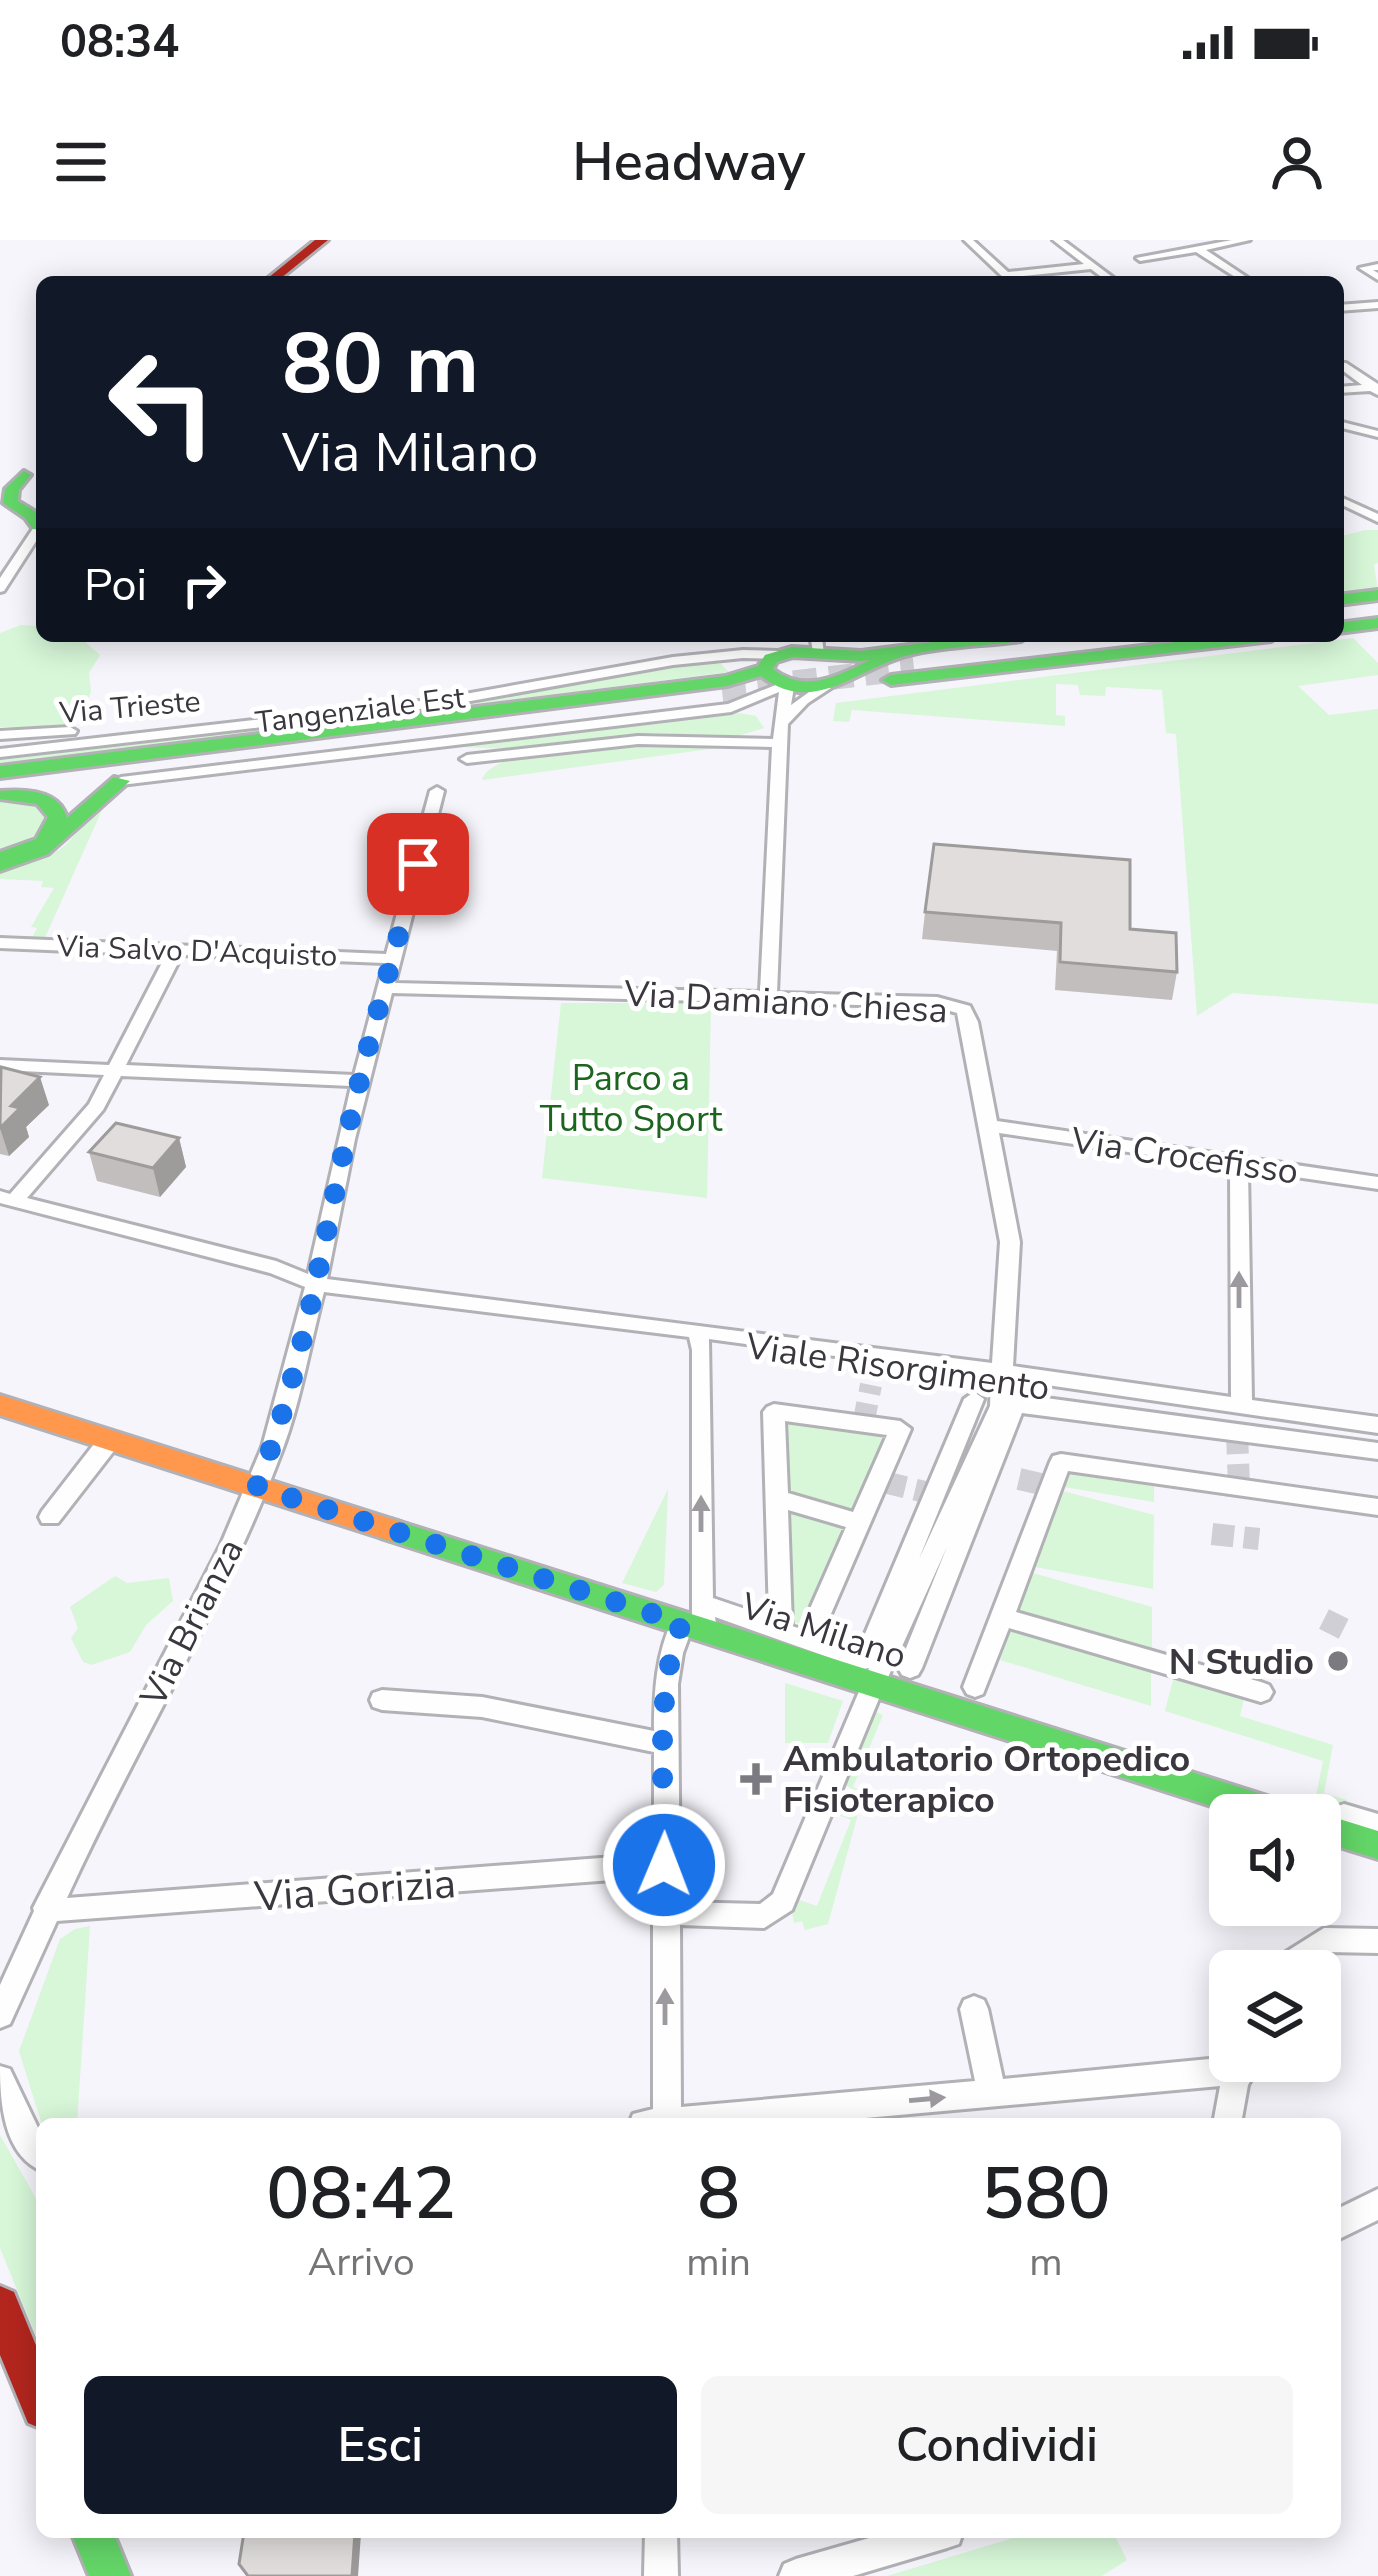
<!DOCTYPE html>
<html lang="it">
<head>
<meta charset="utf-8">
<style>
  :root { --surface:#fff; --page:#f6f6f6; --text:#202124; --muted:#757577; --accent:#111827 }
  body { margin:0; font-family:"Nunito Sans",sans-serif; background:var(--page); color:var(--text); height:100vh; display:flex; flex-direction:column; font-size:45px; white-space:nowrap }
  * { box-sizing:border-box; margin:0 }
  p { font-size:39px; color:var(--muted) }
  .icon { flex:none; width:66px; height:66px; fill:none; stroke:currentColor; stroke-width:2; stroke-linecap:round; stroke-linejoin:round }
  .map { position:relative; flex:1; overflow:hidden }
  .side { position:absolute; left:36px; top:1878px; width:1305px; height:420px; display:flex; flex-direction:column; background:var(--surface); border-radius:18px; box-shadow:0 6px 30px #0003 }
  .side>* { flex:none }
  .hud { position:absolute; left:36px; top:36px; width:1308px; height:366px; border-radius:18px; box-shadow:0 6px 30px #0003; background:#111827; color:#fff; overflow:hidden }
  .tools { position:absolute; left:1209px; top:1554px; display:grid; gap:24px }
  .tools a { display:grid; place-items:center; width:132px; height:132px; border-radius:18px; background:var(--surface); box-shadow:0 6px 30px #0003; font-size:60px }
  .pin { position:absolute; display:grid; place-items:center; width:102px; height:102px; color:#fff; margin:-51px; border-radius:24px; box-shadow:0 6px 18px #0006 }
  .me { position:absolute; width:132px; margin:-66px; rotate:1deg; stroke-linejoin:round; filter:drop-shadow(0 0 9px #0008) }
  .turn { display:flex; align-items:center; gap:42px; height:252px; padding:0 48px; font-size:54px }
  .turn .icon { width:156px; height:156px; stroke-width:2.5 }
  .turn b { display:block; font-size:84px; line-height:102px }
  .then { display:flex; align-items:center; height:114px; padding:0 48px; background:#0003; gap:24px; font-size:45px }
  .eta { display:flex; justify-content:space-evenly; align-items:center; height:204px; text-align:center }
  .eta b { font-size:72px; font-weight:600; line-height:84px }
  .action { display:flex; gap:24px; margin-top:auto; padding:24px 48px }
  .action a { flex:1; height:138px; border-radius:18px; background:var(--accent); color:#fff; font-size:48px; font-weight:600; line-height:138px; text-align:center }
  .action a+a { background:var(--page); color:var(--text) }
  .status { display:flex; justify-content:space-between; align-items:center; height:84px; padding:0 60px; background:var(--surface); direction:ltr }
  .status svg { height:33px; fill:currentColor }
  header { display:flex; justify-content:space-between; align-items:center; height:156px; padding:0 48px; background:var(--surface); font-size:54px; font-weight:600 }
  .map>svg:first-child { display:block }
</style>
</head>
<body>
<div class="status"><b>08:34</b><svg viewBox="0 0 49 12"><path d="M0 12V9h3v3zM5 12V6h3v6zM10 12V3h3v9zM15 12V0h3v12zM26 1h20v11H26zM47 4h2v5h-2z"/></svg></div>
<header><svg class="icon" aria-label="menu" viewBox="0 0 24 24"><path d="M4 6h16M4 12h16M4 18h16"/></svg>Headway<svg class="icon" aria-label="person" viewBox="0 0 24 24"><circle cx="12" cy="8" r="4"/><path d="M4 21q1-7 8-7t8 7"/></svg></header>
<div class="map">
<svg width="1378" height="2336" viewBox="0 0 1378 2336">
  <rect width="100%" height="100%" fill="#f6f5fb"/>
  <path fill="#d7f7d8" d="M1365,290h13v33l-4,2 4,25 -40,5v-58z
    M21,385l19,1 2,10 42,5 16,14 -11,18 2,18 -9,28 -30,9 -52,-1v-94z
    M1353,398l25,25v12l-80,11 31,29 49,-6v295l-145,-11 -36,23 -21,-282 -10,-1 -4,-43 -56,-3 -1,9 -25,-1 -2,-10 -22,-1v31l9,1v10l-213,-16 -3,12 -16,-1 3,-18z
    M702,423l19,1 8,8 -729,94v-8l399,-44z
    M739,473l17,3 8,12 -29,9 -79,-4 -139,16 -61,-2z
    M626,504l133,5 -34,-2 -243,33c10,-32 112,-32 144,-36z
    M110,552l-66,148 -31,-2 20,-2 4,-8 -6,-1 23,-39 -13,-1 2,-6 -43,-2v-10c22,-5 48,-9 65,-24 18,-16 25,-39 45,-53z
    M0,561l44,6 6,20 -50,29z
    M561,763h150l-4,195 -165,-20z
    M782,1180l105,16 -81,189 -22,-5z
    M1070,1230l84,11v21l-90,-15z
    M668,1249l-4,96 -8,7 -34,-9z
    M1063,1251l91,24 -1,74 -118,-22z
    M1033,1333l119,34v48l-135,-40z
    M115,1336l12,7 42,-5 4,23 -27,24 -16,27 -39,13 -8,-3 -12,-24 7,-10 -8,-21z
    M1012,1387l139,41v38l-151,-46z
    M1174,1436l70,22 -4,18 93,29 -9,48 23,7 -2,11 -30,-10 8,-40 -158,-50z
    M785,1443l58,18 -15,42h-43z
    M876,1472l7,3 -30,72 11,5 -36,132 -23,6 -3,-9 -8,2 -2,-11 7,-12 18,6 34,-86 -18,-7 20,3 8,-22 -17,-10z
    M90,1686l-13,198 -35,1 -23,-74 41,-112 15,-10z
    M0,1895l42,74v142l-42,-103z
    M1033,2292h93l-10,6 11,22 -25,16h-215z"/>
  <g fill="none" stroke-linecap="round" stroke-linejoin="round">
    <path stroke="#d0cfd5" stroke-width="22" stroke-dasharray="22 10" stroke-linecap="butt" d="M863,1185l8,-40
      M1237,1192l2,55
      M1019,1239l22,5
      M884,1242l41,10
      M1212,1294l47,5
      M1324,1379l26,13"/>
    <path stroke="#d0cfd5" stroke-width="24" stroke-dasharray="24 12" stroke-linecap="butt" d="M722,451l192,-23"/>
    <g stroke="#b2b1b6" stroke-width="6">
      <path id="street" d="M964,0h9l35,32 76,-8 -31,-24h10l56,42h-11l-17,-13 -78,8 5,5h-10z
        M1232,0h18l-44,10 48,32h-11l-47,-30 -56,9 -4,-3z
        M1378,24v6h-5l5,3v7l-19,-12z
        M1378,62v6l-40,3v-6z
        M1338,123h8l32,21v11l-8,-4 -32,2v-6l24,-2 -24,-18z
        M1338,181l40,10v6l-40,-10z
        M1338,256l40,18v8l-40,-19z
        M42,279v13l-38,59 -4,1v-14l38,-57z
        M810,396h12l2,20h-10z
        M743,410l35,1 7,4 -7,4 -35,-1 -70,7 -236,42 -437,50v-8l437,-50 236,-42z
        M783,442l11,5 -3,18 28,-20 12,3 -23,15 -20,21 -11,269 160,4 33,9 8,16 19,99 381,56v12l-130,-19 4,230 126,17v16l-366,-53 -1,19 20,-3 347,47v16l-356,-46 -100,255 -4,7 -8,3 -8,-3 -4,-7 49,-121 -62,137 -93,226 -28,18 -84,-3 1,182 294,-26 -15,-72 4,-9 10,-4 10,4 4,9 15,70 227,-22v4h21l5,10 -8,14 -7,39h-28l7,-38 -421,38h-170l4,-10 20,-5v-232l-596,44 -47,103 -10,4v-43l34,-74 -1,-3 188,-364 41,-97 43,-160 -35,-14 -270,-70v-12l10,3 79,-90 15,-29 -104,-5v-10l109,5 57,-110 -166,-7v-10l386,16 44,-163 7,-4 7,4 -49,192 365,9 12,-245 -134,-3 -171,19 -7,-4 7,-4 171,-19 135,3 6,-47 -48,20 -610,73 -7,-4 7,-4 607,-73zM182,715l202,8 -30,112 -228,-10zM392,753l544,14 21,6 43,229 -8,121 -665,-84 28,-140zM121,836l230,10 -43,188 -32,-13 -249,-63 76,-88zM999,893l231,34 1,230 -218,-31 7,-124zM324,1052l365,45 3,13v270l-10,-6 -8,2c-18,38 -20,74 -20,115l-172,-34 -100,-7 -9,3 -3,7 3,7 9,3 100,7 172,35v102l-587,44c68,-150 157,-292 215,-447 19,-50 28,-107 42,-159zM709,1099l282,38 -1,29 -71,153 65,-160 -10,-7 -10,7 -105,249 -38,-11 90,-208 -11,-8 -126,-17 -7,3 -4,5 6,205 -56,-19zM785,1181l102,14 -34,77 -65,-19zM788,1270l58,17 -45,102 -9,-3zM715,1377l124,44 4,7 8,3 18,-3 -96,226 -13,10 -80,-2 -2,-218 5,-31 10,-27 4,11 8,2 8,-2 4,-7z
        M70,487l7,4 -2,3 -75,5v-8z
        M109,1193l8,2 3,6 -3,6 -59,76h-16l-3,-6 3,-6 59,-76z
        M1061,1214l317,45v16l-310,-44 -52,141 245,70 8,3 4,7 -4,7 -8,3 -252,-74 -26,66 -8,3 -8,-3 -4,-7 87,-225 3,-6z
        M1344,1564l34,10v22l-43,-13 -4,-8 4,-8z
        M1324,1688l54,1v24l-50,-1 -26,19h-35l3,-9z
        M0,1826l10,3 32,67v35c-39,-16 -42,-70 -42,-105z
        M1378,1949v31l-43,21v-31z
        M645,2292h32l1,44h-34z
        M890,2292h73l-4,12 -12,4 -94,28h-74l5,-12 12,-5z"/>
    </g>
    <g stroke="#b2b1b6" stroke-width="6">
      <path id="fast" d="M24,231l7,4 -12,15 -1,11 18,11 6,18 -9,-1 -8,-11 -22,-15 2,-14z
        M1378,350v10l-40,5v-10z
        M1378,378v10l-40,5v-10z
        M981,396h48l-8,5c-37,5 -76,5 -112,14 -51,12 -95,63 -148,21l-34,10 -727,92v-12l725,-90 33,-10 7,-11 27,-8 69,4zM793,417l68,4 9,-1c-32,16 -65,34 -97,9l4,-7z
        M1228,396h51l-8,5 -380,44 -9,-5 9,-5z
        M114,537l16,4 -82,73 -48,17v-19l36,-13 12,-22 -11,-13 -37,-5v-8c25,-2 60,-1 67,27z
        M391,1279l892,282 11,4 5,10h-60l-858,-277 -4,-8 4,-8z
        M1320,1573l58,18v28l-58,-18v-26h-6z
        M71,2292h42l18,44h-42z"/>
    </g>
    <g stroke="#b2b1b6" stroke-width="6">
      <path id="slow" d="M0,1155l401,127 4,8 -4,8 -10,3 -391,-126z"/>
    </g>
    <g stroke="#b2b1b6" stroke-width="6">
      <path id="jam" d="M315,0h13l-52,42h-13z
        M0,2046l14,6 28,68v69l-14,-6 -28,-68z"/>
    </g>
    <use href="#street" fill="#fefefe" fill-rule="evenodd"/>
    <use href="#fast" fill="#63d668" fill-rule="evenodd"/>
    <use href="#slow" fill="#ff974d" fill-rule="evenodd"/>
    <use href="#jam" fill="#b3261e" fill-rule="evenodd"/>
  </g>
  <path fill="#c2bebe" d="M925,672l205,17 47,43 -5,28 -117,-10 2,-39 -135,-12z
    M0,828l49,37 -23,22 3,10 -20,19 -9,-2z
    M179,898l7,29 -26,30 -63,-16 -8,-29z"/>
  <path fill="#9e9b9b" d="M40,837l9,28 -23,22 3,10 -20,19 -9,-28 11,-22z
    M179,898l7,29 -26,30 -7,-29z
    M355,2292l6,2 -3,42h-6z"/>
  <path fill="#e1dddd" stroke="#9e9b9b" stroke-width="3" d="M934,604l196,16v69l46,4 1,39 -117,-10 1,-39 -136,-11z
    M1,827l39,10 -29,29 9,2 -20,20z
    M116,883l63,15 -26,30 -64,-16z
    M244,2292h111l-3,44h-104l-9,-12z"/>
  <defs><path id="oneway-solid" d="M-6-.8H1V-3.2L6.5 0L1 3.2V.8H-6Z" transform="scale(3)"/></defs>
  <g fill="#9c9a9e">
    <use href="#oneway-solid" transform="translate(1239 1050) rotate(-90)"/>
    <use href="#oneway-solid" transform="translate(701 1274) rotate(-90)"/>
    <use href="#oneway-solid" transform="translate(665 1767) rotate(-90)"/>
    <use href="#oneway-solid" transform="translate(927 1859) rotate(-5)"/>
  </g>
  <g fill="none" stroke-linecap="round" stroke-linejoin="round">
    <path stroke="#1a73e8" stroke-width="21" stroke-dasharray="0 37.8" d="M418,624c-24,91 -52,183 -72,276 -25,116 -46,236 -89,347l425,136c-29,68 -17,168 -18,242"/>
  </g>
  <g fill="#7c7a81" stroke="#fff" stroke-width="4.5">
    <circle cx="1338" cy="1421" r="12"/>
    <path d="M750 1521h12v12h12v12h-12v12h-12v-12h-12v-12h12z"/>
  </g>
  <g text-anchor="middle" stroke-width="10" stroke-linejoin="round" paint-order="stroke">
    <g font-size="30" fill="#3a373f" stroke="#fff">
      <text transform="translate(130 467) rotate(-5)" y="10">Via Trieste</text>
      <text transform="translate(360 470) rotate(-7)" y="10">Tangenziale Est</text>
      <text transform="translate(197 711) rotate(2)" y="10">Via Salvo D'Acquisto</text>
    </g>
    <g font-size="36" fill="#3a373f" stroke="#fff">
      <text transform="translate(786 761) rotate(3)" y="13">Via Damiano Chiesa</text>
      <text transform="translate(1185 915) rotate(8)" y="13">Via Crocefisso</text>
      <text transform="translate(898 1126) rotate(8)" y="13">Viale Risorgimento</text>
      <text transform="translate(191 1382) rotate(-63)" y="13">Via Brianza</text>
      <text transform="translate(824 1390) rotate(18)" y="13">Via Milano</text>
    </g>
    <g font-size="36" fill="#1b651f" stroke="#fff">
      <text x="631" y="850">Parco a<tspan x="631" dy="41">Tutto Sport</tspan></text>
    </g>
    <g font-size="36" font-weight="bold" fill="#3a373f" stroke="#fff" text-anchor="end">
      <text x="1314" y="1434">N Studio</text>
      <text x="783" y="1531" text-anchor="start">Ambulatorio Ortopedico<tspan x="783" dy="41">Fisioterapico</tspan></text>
    </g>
    <g font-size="42" fill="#3a373f" stroke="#fff">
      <text transform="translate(355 1649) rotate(-4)" y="15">Via Gorizia</text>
    </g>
  </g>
</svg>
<div class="tools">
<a><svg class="icon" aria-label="sound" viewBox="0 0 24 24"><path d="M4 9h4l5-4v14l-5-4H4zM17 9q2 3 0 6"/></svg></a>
<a><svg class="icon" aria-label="layers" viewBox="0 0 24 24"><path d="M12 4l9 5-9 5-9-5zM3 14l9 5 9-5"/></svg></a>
</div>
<div class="pin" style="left:418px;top:624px;background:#d93025"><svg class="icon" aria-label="arrive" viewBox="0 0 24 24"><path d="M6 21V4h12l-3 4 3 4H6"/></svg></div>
<svg class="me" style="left:664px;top:1625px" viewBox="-20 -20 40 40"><circle r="17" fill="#1a73e8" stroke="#fff" stroke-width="3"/><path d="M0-11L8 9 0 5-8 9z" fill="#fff"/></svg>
<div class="hud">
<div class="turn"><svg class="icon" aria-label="left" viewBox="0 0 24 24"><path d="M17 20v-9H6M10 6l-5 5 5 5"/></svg><div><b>80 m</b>Via Milano</div></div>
<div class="then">Poi<svg class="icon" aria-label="right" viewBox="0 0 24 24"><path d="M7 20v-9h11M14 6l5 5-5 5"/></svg></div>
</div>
<section class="side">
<div class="eta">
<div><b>08:42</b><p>Arrivo</p></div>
<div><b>8</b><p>min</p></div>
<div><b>580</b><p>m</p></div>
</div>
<div class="action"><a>Esci</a><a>Condividi</a></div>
</section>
</div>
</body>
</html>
